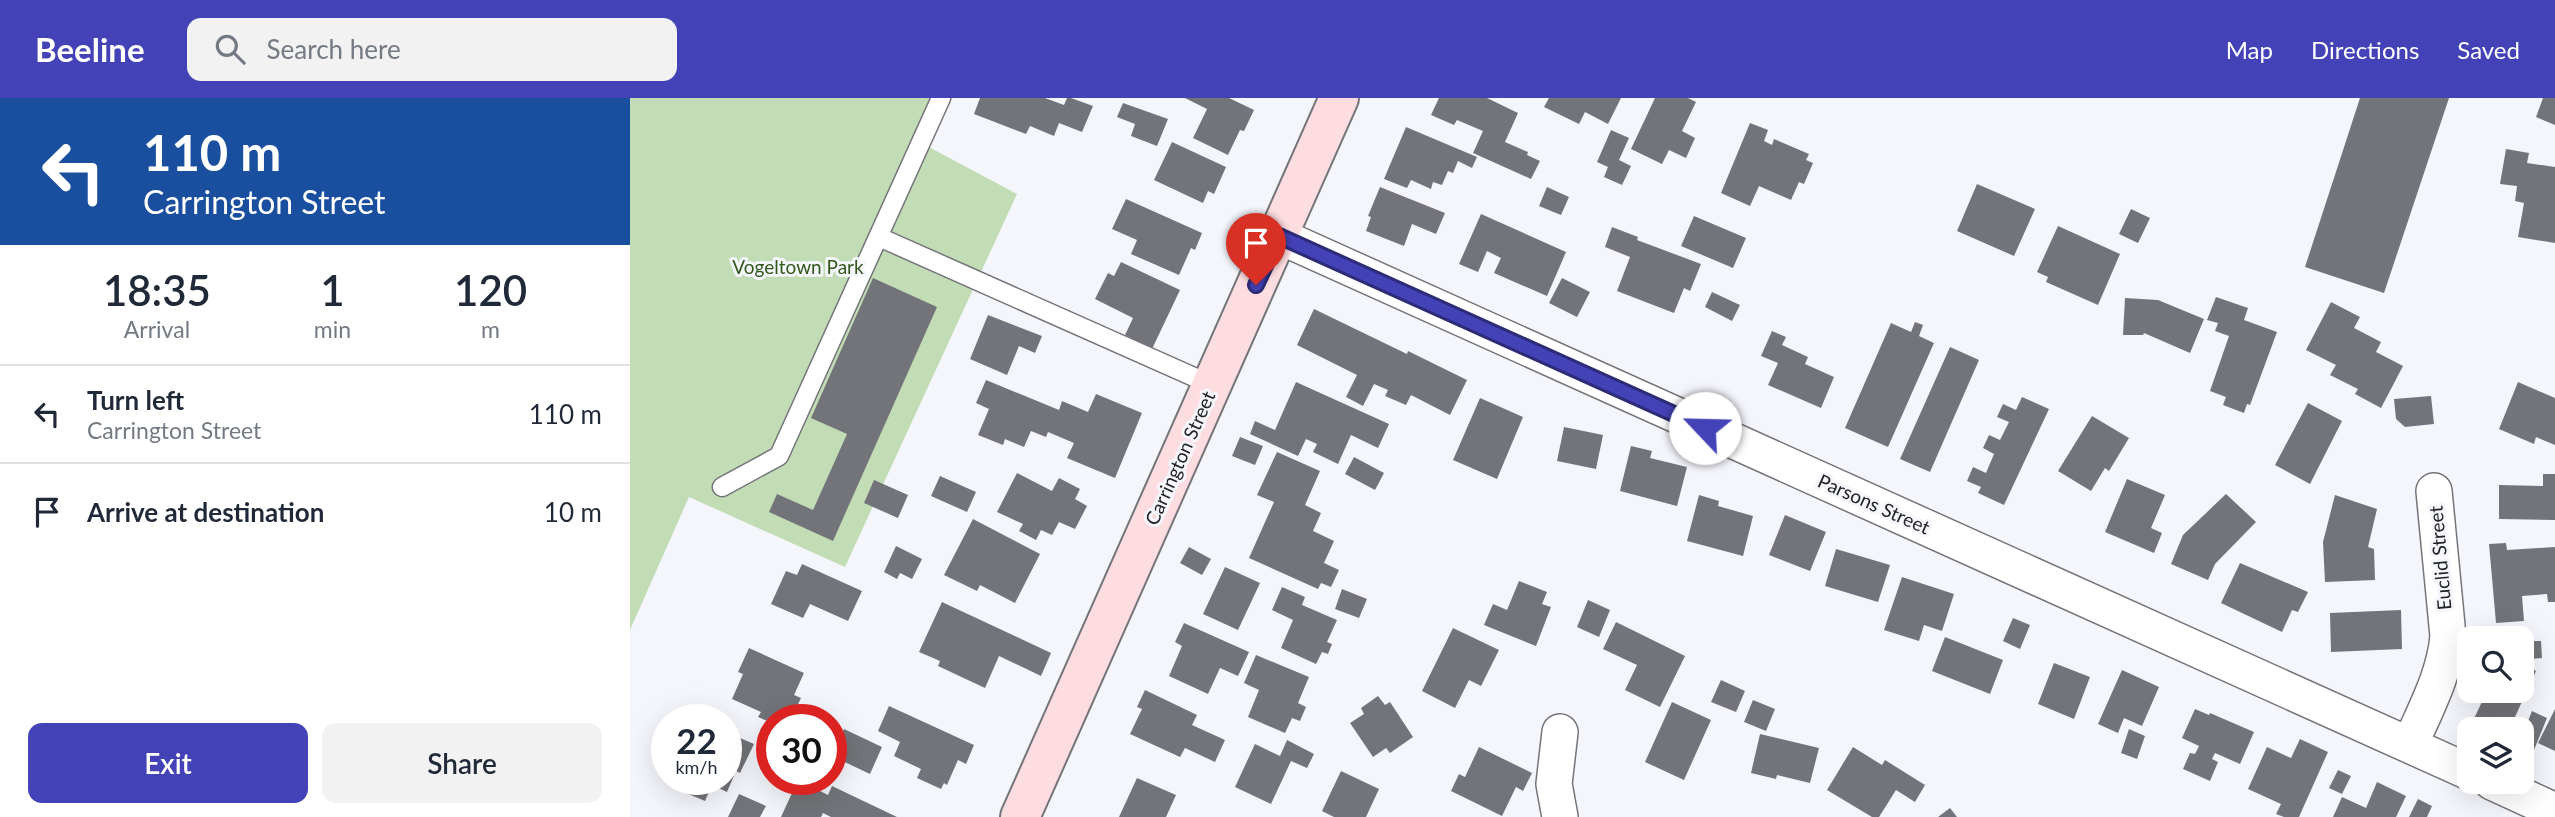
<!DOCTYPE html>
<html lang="en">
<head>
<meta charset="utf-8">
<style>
  :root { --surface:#fff; --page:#f2f2f3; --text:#1f2937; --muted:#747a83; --line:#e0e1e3; --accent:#4442b7 }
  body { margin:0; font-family:Lato,sans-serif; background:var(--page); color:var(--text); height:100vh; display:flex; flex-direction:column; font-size:26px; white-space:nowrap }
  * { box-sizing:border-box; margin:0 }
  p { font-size:23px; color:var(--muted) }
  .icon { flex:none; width:38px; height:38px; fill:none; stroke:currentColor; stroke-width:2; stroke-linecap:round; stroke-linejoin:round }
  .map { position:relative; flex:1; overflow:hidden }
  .details { display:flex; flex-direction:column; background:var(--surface); width:630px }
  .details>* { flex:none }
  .hud { background:#1a4fa0; color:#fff; overflow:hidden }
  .fabs { position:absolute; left:1827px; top:528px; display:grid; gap:14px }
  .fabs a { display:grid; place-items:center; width:77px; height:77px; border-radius:14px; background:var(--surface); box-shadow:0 7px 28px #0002; font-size:35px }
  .speed { position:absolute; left:21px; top:606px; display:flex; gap:14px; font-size:35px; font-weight:700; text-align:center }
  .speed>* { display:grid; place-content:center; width:91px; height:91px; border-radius:50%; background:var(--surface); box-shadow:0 7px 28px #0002; line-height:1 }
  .speed small { font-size:18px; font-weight:400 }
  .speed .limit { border:10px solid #d22; background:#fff; color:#111 }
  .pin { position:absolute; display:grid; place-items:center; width:60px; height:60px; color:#fff; margin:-72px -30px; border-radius:50% 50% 50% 0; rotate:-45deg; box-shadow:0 0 7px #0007 }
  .pin .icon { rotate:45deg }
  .me { position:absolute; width:77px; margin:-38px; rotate:294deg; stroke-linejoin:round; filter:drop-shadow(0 0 5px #0008) }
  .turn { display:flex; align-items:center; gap:24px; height:147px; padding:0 28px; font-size:32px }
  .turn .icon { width:91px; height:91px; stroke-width:2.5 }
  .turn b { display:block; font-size:49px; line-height:60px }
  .eta { display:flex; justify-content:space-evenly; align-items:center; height:119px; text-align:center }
  .eta b { font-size:42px; font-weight:600; line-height:49px }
  .action { display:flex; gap:14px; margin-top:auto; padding:14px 28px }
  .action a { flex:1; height:80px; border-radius:14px; background:var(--accent); color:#fff; font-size:28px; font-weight:600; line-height:80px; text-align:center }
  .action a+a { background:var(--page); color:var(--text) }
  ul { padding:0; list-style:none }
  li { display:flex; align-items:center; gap:21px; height:98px; padding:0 28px; border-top:2px solid var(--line) }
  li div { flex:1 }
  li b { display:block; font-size:26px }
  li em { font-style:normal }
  header { display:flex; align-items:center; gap:42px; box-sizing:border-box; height:98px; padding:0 35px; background:var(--accent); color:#fff }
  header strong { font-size:33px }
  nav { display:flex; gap:38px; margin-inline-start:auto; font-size:24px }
  .search { width:490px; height:63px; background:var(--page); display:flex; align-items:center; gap:18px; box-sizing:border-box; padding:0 24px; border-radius:14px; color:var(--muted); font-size:26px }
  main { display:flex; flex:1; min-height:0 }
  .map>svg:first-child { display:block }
</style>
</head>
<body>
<header>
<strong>Beeline</strong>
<div class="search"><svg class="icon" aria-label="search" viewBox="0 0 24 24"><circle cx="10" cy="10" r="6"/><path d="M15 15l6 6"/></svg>Search here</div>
<nav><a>Map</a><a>Directions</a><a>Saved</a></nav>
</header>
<main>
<section class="details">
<div class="hud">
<div class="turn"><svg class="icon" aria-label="left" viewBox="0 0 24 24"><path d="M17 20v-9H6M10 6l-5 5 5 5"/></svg><div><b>110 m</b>Carrington Street</div></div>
</div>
<div class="eta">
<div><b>18:35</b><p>Arrival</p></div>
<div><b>1</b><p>min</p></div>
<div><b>120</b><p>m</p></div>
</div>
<ul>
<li><svg class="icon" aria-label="left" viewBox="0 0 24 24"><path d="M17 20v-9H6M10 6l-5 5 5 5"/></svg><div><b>Turn left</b><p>Carrington Street</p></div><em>110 m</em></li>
<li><svg class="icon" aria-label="arrive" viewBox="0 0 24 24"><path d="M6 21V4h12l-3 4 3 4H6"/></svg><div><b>Arrive at destination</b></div><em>10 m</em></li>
</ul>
<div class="action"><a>Exit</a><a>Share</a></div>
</section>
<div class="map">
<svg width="1925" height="719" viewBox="0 0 1925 719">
  <rect width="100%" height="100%" fill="#f5f6fc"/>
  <path fill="#c2ddb5" d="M0,0h322l-25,48 90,48 -172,373 -156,-70 -59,133z"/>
  <path fill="#737479" d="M350,0h65l19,7 3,-7h4l22,8 -11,26 -23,-9 -5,13 -24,-10 -4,8 -52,-20z
    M555,0h44l25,12 -10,21 -4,-1 -12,25 -35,-17 14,-29z
    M809,0h48l31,15 -13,29 23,10 -1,3 13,6 -9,18 -58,-26 10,-22 -26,-11 -3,5 -23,-10z
    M919,0h72l-13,26 -23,-12 -6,12 -35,-17z
    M1025,0h33l8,4 -14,29 13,7 -9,20 -17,-8 -7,14 -31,-15z
    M1730,0h89l-65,195 -79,-26z
    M1913,0h12v27l-19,-8z
    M493,5l45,16 -11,27 -26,-10 4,-12 -18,-7z
    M1120,25l18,7 -4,11 8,4 2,-6 35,15 -3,6 7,3 -9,21 -5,-2 -8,18 -32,-14 -9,20 -29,-13z
    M776,29l71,30 -5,11 -14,-7 -5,12 -5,-2 -6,14 -9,-3 -2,7 -20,-9 -4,8 -23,-9z
    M981,32l18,8 -10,22 12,6 -9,19 -18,-8 4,-10 -11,-5z
    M542,44l54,25 -12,27 -6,-3 -5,12 -49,-23z
    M1876,51l23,4 -2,10 28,4v76l-37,-6 6,-34 -9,-2 2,-15 -17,-2z
    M1347,86l58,25 -21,47 -57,-25z
    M750,89l65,26 -9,21 -24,-10 -8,22 -38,-15 5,-14 -3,-1z
    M917,89l22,10 -8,18 -22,-9z
    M496,101l76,34 -7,17 -4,-2 -12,27 -48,-21 6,-14 -25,-11z
    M1501,111l19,9 -12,25 -19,-9z
    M851,116l85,38 -19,44 -53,-23 7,-15 -14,-7 -9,21 -19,-8z
    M1064,118l52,22 -13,30 -52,-22z
    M1428,128l62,28 -22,51 -52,-23 2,-5 -11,-5z
    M982,129l26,10 -1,3 64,24 -11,27 -6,-3 -10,25 -57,-22 13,-34 -25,-10z
    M491,164l59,28 -28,59 -27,-14 8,-17 -38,-19 13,-26 6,3z
    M243,180l64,29 -104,234 -64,-29 8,-18 36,16 34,-76 -36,-16z
    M932,180l28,14 -13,25 -28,-14z
    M1082,194l28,13 -8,16 -27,-14z
    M1586,199l32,11 -4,12 33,12 -27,73 -3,-1 -3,9 -21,-8 3,-8 -16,-6 19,-55 -14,-5 3,-8 -11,-3z
    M1495,200l33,2 46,19 -14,34 -46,-20 -1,2h-20z
    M1701,204l29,15 -6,11 27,14 -5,10 27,14 -22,42 -26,-14 3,-5 -28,-14 6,-10 -30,-15z
    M684,211l93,45 1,-3 59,29 -17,35 -39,-20 -5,10 -21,-9 3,-6 -14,-6 -11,22 -17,-9 11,-22 -60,-30z
    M358,217l54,21 -7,17 -16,-7 -12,29 -37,-16z
    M1285,224l8,3 -4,11 15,7 -46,104 -43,-19 46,-105 20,9z
    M1142,233l14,6 -4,8 26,12 -3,7 29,13 -13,31 -53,-23 10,-22 -17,-7z
    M1320,249l29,13 -49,112 -30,-13z
    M356,282l73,30 3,-9 26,11 8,-18 46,19 -27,65 -48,-20 7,-15 -26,-11 -2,5 -15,-6 -7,16 -19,-8 -2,6 -25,-10 11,-26 -13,-6z
    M666,284l93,42 -11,24 -27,-13 -13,29 -25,-12 4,-8 -11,-5 -8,17 -48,-22 5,-13 20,9z
    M1888,284l37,16v47l-19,-8 -2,7 -35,-15z
    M1801,298l3,28 -29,3 -9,-8 -2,-20z
    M1392,299l27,12 -45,96 -26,-12 3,-6 -14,-6 6,-14 13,6 8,-19 -11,-6 6,-13 11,5 9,-18 -12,-5 6,-13 13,6z
    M850,300l43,19 -26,62 -44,-19z
    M1678,305l34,18 -32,63 -35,-19z
    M1462,318l37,22 -20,33 -4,-3 -14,23 -33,-20z
    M934,329l39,8 -7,34 -39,-8z
    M610,339l23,9 -8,19 -23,-9z
    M1001,348l21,5 -2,7 37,9 -10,39 -57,-15z
    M647,354l43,19 -15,34 16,8 -8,18 21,10 -10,22 15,7 -8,17 -10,-4 -3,6 -69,-31 25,-56 -17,-7z
    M724,359l30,16 -9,17 -30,-16z
    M387,375l35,18 7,-13 21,11 -5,10 12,7 -12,23 -16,-7 -7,13 -11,-5 -5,10 -17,-9 4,-7 -26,-12z
    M1913,376h12v46l-56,-1v-34l44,1z
    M310,378l36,16 -9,20 -36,-16z
    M1497,381l38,16 -14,33 11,5 -8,20 -49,-21z
    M244,382l34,15 -10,23 -34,-15z
    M1596,396l30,28 -41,42 -7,16 -37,-16 12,-29z
    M1069,397l20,6 -1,5 35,10 -10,40 -56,-15z
    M1705,397l42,14 -9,38 6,2 1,31 -50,2 -2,-40z
    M1155,417l41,17 -16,39 -41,-16z
    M343,421l67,35 -25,49 -35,-18 -3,6 -33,-16z
    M1876,445l1,7 48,-3v55h-7l-1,-8 -25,2 2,25 -28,2 -7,-79z
    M266,448l26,13 -10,20 -12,-6 -3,6 -13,-7z
    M559,449l22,12 -9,16 -22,-12z
    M1206,451l54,16 -12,37 -53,-16z
    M1610,465l68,29 -10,20 -6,-2 -10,22 -61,-29z
    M172,466l60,27 -14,30 -38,-17 -7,14 -32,-14 15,-33 11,4z
    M595,469l35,16 -22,47 -35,-16z
    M1272,479l52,17 -12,37 -18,-6 -5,16 -35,-11z
    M889,483l28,11 -5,12 9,3 -15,39 -52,-21 9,-21 14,6z
    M652,489l23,10 -3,8 35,15 -10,22 5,2 -4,10 -6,-2 -6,12 -35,-16 12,-28 -21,-10z
    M712,491l25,10 -8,19 -24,-9z
    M958,502l22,10 -11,27 -22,-10z
    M312,504l109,51 -10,23 -42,-20 -14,32 -47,-22 2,-5 -21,-9z
    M1771,512l1,39 -71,3 -1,-39z
    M1383,520l17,7 -10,24 -17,-8z
    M986,524l69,34 -25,51 -35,-17 12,-25 -34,-16z
    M554,525l65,29 -11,24 -18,-8 -12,26 -39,-18 13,-30 -7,-4z
    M823,530l46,22 -18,36 -12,-6 -14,28 -33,-17z
    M1315,539l58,23 -13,34 -58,-23z
    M1898,543h13l1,17 -13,1z
    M119,550l55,25 -10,22 7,3 -10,21h-19v4l-14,-6 3,-5 -29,-13 11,-25 -5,-2z
    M626,557l53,22 -11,26 8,4 -6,14 -8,-3 -7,15 -37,-16 11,-27 -15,-7z
    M1424,565l36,14 -16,42 -36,-15z
    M1892,566l14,7 -27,59h-21l-16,-7 15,-32h35z
    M1492,572l37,17 -17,39 -18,-8 -6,15 -20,-9z
    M1091,582l24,11 -9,21 -25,-10z
    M515,592l52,25 -5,10 33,15 -10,22 -30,-14 -5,9 -50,-23 12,-25 -5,-2z
    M748,598l7,9 5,-3 23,35 -23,16 -4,-5 -13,9 -23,-34 14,-9 -3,-6z
    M1123,602l22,9 -9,22 -22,-9z
    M1042,604l39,18 -27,60 -39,-18z
    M259,608l85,39 -8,19 -8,-4 -11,25 -3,-2 -3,6 -24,-11 4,-9 -27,-13 6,-14 -22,-11z
    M1565,611l14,6 1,-2 44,19 -14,32 -25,-11 -3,6 6,3 -8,19 -27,-12 7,-16 5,1 4,-8 -17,-8z
    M1925,611v42l-17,-8z
    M1902,613l15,7 -13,32 -12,-5v-9z
    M214,631l38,18 -12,27 -38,-18z
    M1499,631l16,7 -8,23 -16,-6z
    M96,634l28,12 -14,29 -4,-2 -9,21 -15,-7 -7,16 -19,-8 6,-14h34z
    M1130,636l59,14 -9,35 -33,-8 -1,4 -25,-6z
    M1670,641l28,13 -29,65h-15l-8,-3 5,-10 -33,-15 19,-42 24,11z
    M657,642l27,14 -7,14 -16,-7 -20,43 -36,-17 20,-43 25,12z
    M849,649l53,26 -9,18 -7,-4 -14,29 -51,-25 8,-17 6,3z
    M1223,649l29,18 3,-5 40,25 -10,17 -19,-12 -17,27h-7l-45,-27z
    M1708,672l13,6 -9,18 -13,-6z
    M711,673l38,18 -13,28h-32l-12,-6z
    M507,680l39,17 -10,22h-47z
    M168,682l30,15 4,-9 65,31h-66l-8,-4 -2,4h-40z
    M1747,684l29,14 -10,21h-63l9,-20 24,11z
    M109,696l27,12 -6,11h-32z
    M1788,701l14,7 -5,11h-18z
    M1320,710l7,9h-19z"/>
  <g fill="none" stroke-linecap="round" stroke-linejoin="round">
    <g stroke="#74757a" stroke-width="21">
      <path id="lane" d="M249,139l333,148
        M92,389l57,-31 162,-358"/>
    </g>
    <g stroke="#74757a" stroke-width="38">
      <path id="street" d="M649,138l1190,536
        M1780,647c15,-35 35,-71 38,-109l-14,-145
        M1862,684l63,29
        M930,719l-6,-33 6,-52"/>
    </g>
    <g stroke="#74757a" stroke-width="42">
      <path id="secondary" d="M390,719l319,-719"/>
    </g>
    <use href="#lane" stroke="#fff" stroke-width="18"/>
    <use href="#street" stroke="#fff" stroke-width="35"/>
    <use href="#secondary" stroke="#fddde0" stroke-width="38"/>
  </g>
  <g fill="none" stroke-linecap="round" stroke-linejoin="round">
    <g stroke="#2c2b77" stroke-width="18">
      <path id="route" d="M626,187l23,-49 426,192"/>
    </g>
    <use href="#route" stroke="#4442b7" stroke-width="12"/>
  </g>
  <g text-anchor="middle" stroke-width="6" stroke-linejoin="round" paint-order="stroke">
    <g font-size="19" fill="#32581a" stroke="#f5f6fc">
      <text x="168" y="176">Vogeltown Park</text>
    </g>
    <g font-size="19" fill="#212224" stroke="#f5f6fc">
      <text transform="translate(550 360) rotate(-66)" y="7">Carrington Street</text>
      <text transform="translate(1244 406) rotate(24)" y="7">Parsons Street</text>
      <text transform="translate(1810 460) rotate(-95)" y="7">Euclid Street</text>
    </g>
  </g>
</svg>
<div class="fabs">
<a><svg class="icon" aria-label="search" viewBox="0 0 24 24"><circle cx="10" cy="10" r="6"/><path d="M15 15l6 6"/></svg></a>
<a><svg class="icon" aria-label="layers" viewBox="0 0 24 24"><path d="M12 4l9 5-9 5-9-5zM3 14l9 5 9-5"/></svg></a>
</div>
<div class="speed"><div>22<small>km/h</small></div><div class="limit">30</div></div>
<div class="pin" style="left:626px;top:187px;background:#d93025"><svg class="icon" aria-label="arrive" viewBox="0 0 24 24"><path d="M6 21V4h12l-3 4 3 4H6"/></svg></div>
<svg class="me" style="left:1075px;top:330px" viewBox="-20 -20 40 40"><circle r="19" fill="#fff"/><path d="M0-13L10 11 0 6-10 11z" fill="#4442b7"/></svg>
</div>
</main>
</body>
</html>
